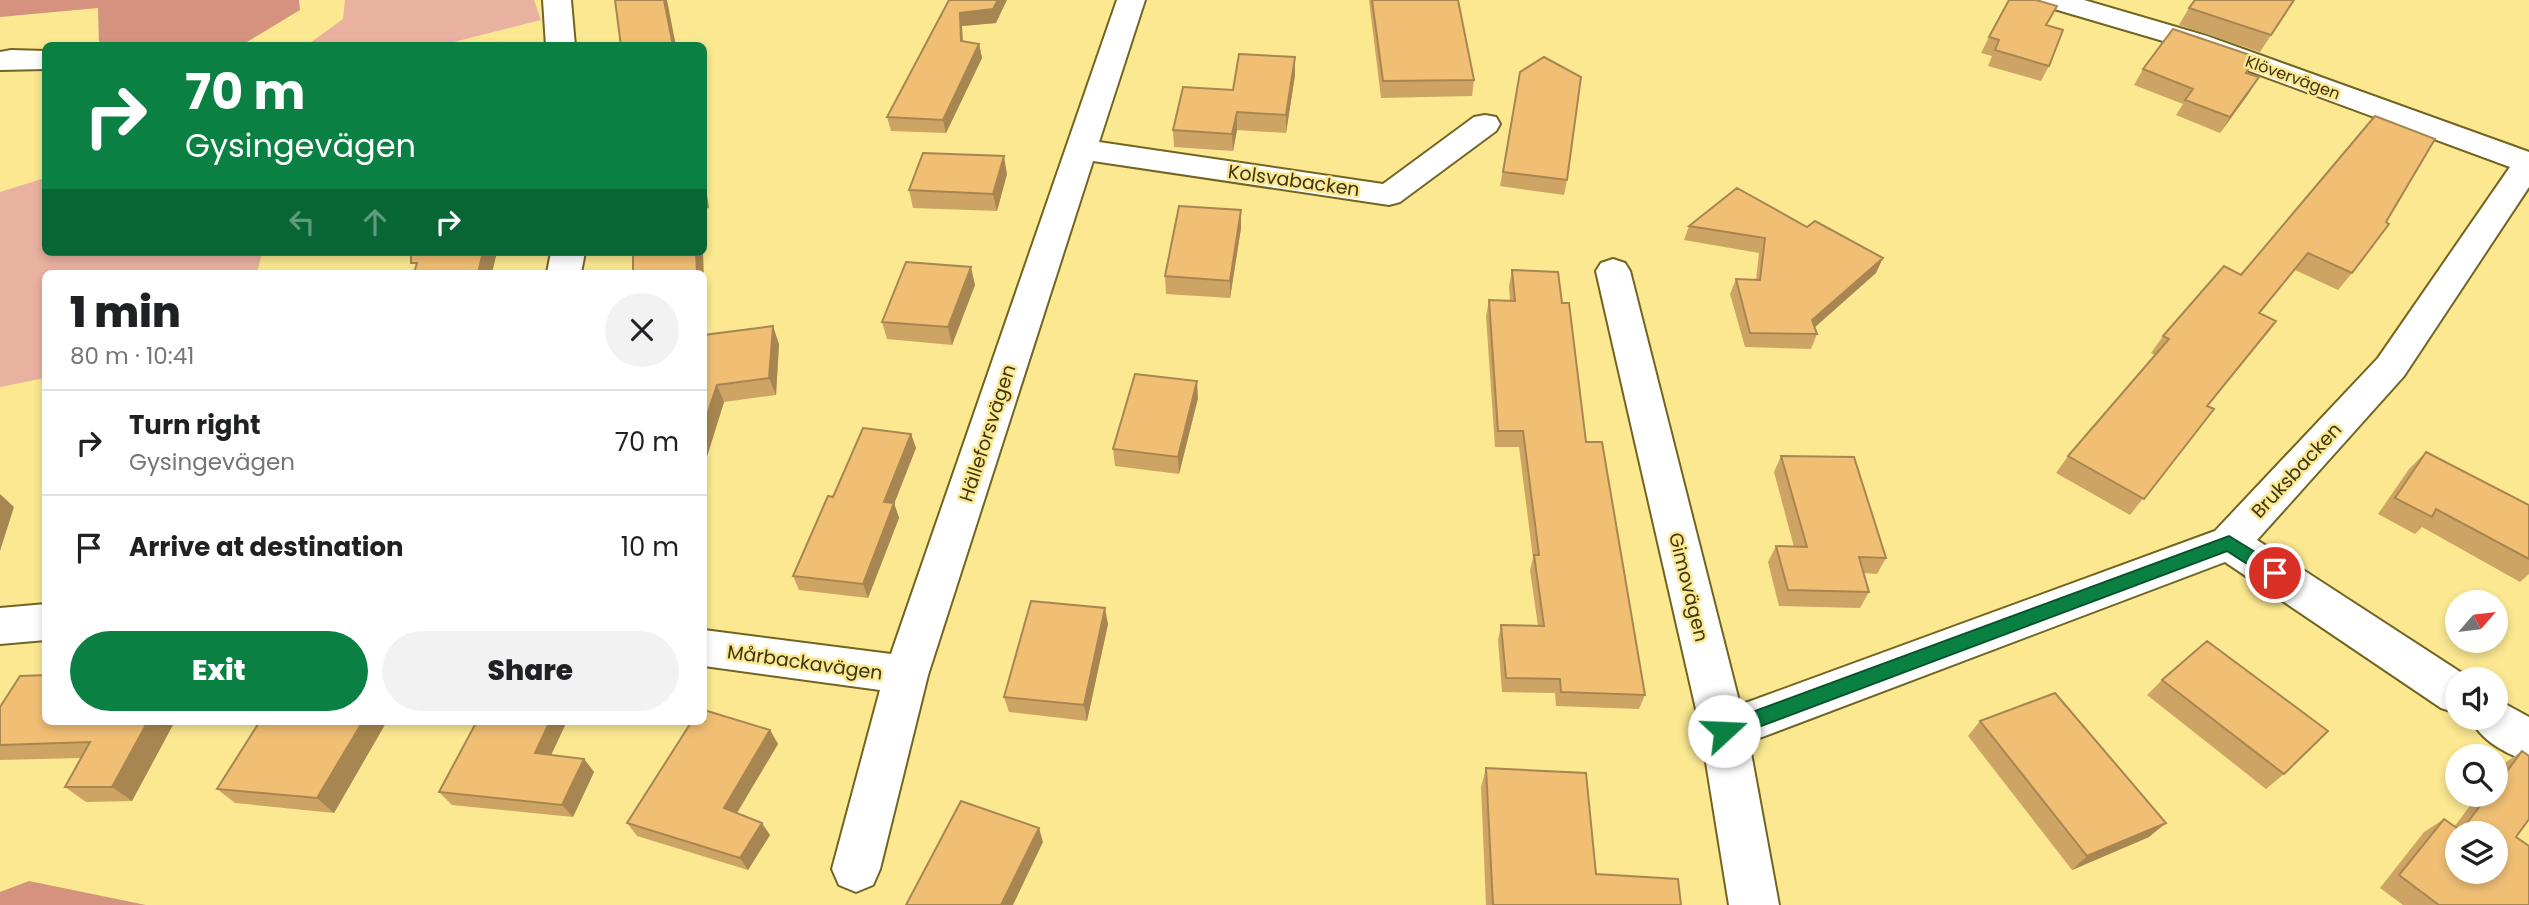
<!DOCTYPE html>
<html lang="en">
<head>
<meta charset="utf-8">
<style>
  :root { --surface:#fff; --page:#f2f2f2; --text:#202124; --muted:#757577; --line:#e0e0e0; --accent:#0b8043 }
  body { margin:0; font-family:Poppins,sans-serif; background:var(--page); color:var(--text); height:100vh; display:flex; flex-direction:column; font-size:26px; white-space:nowrap }
  * { box-sizing:border-box; margin:0 }
  p { font-size:23px; color:var(--muted) }
  .icon { flex:none; width:38px; height:38px; fill:none; stroke:currentColor; stroke-width:2; stroke-linecap:round; stroke-linejoin:round }
  .map { position:relative; flex:1; overflow:hidden }
  .panel { position:absolute; left:42px; top:270px; width:665px; height:455px; display:flex; flex-direction:column; background:var(--surface); border-radius:10px; box-shadow:0 4px 10px #0003 }
  .panel>* { flex:none }
  .guide { position:absolute; left:42px; top:42px; width:665px; height:214px; border-radius:10px; box-shadow:0 4px 10px #0003; background:#0b8043; color:#fff; overflow:hidden }
  .needle { width:46px; rotate:62deg }
  .buttons { position:absolute; left:2445px; top:590px; display:grid; gap:14px }
  .buttons a { display:grid; place-items:center; width:63px; height:63px; border-radius:50%; background:var(--surface); box-shadow:0 4px 10px #0003; font-size:35px }
  .pin { position:absolute; display:grid; place-items:center; width:60px; height:60px; color:#fff; margin:-30px; border:4px solid #fff; border-radius:50%; box-shadow:0 2px 7px #0007 }
  .me { position:absolute; width:77px; margin:-38px; rotate:70deg; stroke-linejoin:round; filter:drop-shadow(0 0 5px #0008) }
  .turn { display:flex; align-items:center; gap:24px; height:147px; padding:0 28px; font-size:32px }
  .turn .icon { width:91px; height:91px; stroke-width:2.5 }
  .turn b { display:block; font-size:49px; line-height:60px }
  .lanes { display:flex; align-items:center; height:66px; padding:0 28px; background:#0003; justify-content:center; gap:35px; direction:ltr }
  .lanes .off { opacity:.35 }
  .round { display:grid; place-items:center; flex:none; width:74px; height:74px; border-radius:37px; background:var(--page) }
  .headline { display:flex; align-items:center; justify-content:space-between; height:119px; padding:0 28px }
  h1 { font-size:42px; font-weight:800; line-height:52px }
  .button { display:flex; gap:14px; margin-top:auto; padding:14px 28px }
  .button a { flex:1; height:80px; border-radius:42px; background:var(--accent); color:#fff; font-size:28px; font-weight:800; line-height:80px; text-align:center }
  .button a+a { background:var(--page); color:var(--text) }
  ul { padding:0; list-style:none }
  li { display:flex; align-items:center; gap:21px; height:105px; padding:0 28px; border-top:2px solid var(--line) }
  li div { flex:1 }
  li b { display:block; font-size:26px }
  li em { font-style:normal }
  .map>svg:first-child { display:block }
</style>
</head>
<body>
<div class="map">
<svg width="2529" height="905" viewBox="0 0 2529 905">
  <rect width="100%" height="100%" fill="#fbe891"/>
  <path fill="#e9b1a0" d="M345,0h189l7,20 -99,25h-135l36,-26z
    M45,178l1,74h216l-5,21h-211l-1,105 -45,9v-195z"/>
  <path fill="#d5937f" d="M0,0h299l1,10 -58,35 -143,1 -1,-38 -98,9z
    M29,881l117,24h-146v-13z"/>
  <g fill="none" stroke-linecap="round" stroke-linejoin="round">
    <g stroke="#726422" stroke-width="4">
      <path id="minor" d="M543,0h28l4,46h-29z
        M1117,0h28l-46,142 284,42 91,-67 11,-2 11,2 4,7 -4,7 -96,71 -11,3 -296,-44 -165,514 -48,194 -7,16 -17,7 -17,-7 -7,-16 48,-179 -176,-24v-36l187,24z
        M2040,0h44l123,36 322,116v35l-125,189 -147,164 214,139h-14v34l-16,-5 -216,-146 -476,180 30,163h-50l-28,-174 -105,-460 5,-8 12,-4 12,4 5,8 110,434 475,-174 163,-173 132,-191 -323,-119 -143,-42z
        M11,50l35,1v18l-46,1v-18z
        M551,252h34l-4,21h-34z
        M46,604v36l-46,4v-36z
        M2496,699l33,18v45c-22,-8 -50,-22 -58,-44h25z"/>
    </g>
    <use href="#minor" fill="#fff" fill-rule="evenodd"/>
  </g>
  <path fill="#cea464" d="M949,0l47,23 -34,3 1,16 16,2 3,14 -36,75 -55,-2 -4,-14z
    M1369,0h89l16,80 -2,16 -91,2z
    M2294,0l-34,52 -81,-27 10,-17z
    M2047,25l2,41 -8,15 -53,-15 4,-10 -11,-3 8,-16z
    M2143,69l103,4 3,20 -29,40 -44,-18 7,-11 -49,-19z
    M1520,72l47,108 -3,15 -64,-9z
    M1295,75l-9,58 -49,-3 -4,21 -59,-4 -1,-17 60,-40z
    M2375,116l-23,157 -14,17 -43,-20 -35,43 -52,93 6,3 -84,106 -74,-42 12,-17 87,-101 -4,-2 12,-17 78,-61z
    M1007,174l-10,37 -84,-3 -4,-18z
    M1737,188l139,85 -61,54 2,7 -6,15 -66,-2 -15,-53 6,-15 20,1 3,-27 -75,-13 5,-14z
    M1241,210v18l-11,70 -64,-4 -1,-18z
    M1512,270l50,33 24,139 59,253 -6,14 -83,-3 -1,-13 -53,-1 -4,-52 3,-15 37,1 -8,-56 3,-12 -14,-111h-24l-9,-131 3,-16 21,1 -1,-15z
    M975,285l-23,60 -65,-6 -5,-17z
    M704,335l75,9 -3,51 -52,7 -20,64z
    M1198,398l-19,76 -64,-8 -2,-17z
    M911,434l5,14 -22,55 5,15 -31,80 -69,-8 -6,-14 40,-79z
    M2426,452l103,53v69l-9,8 -98,-55 -7,7 -37,-20 31,-45z
    M1781,456l105,102 -9,16 -13,-1 5,19 -9,16 -81,-2 -11,-44 8,-16 18,1 -20,-75z
    M1108,624l-21,97 -78,-9 -5,-15z
    M2162,680l122,94 -18,15 -119,-94z
    M0,707l175,14 -43,80 -46,1 -21,-15 16,-29 -81,2z
    M260,721h127l-53,92 -99,-10 -18,-14z
    M477,721h90l-16,34 33,4 10,13 -21,45 -121,-12 -13,-13z
    M1980,721l169,116 -77,33 -104,-134z
    M770,730l8,14 -41,69 33,22 -22,35 -111,-34 -10,-13z
    M2522,751l-6,86 13,68h-126l-23,-17 44,-56 20,-13 10,8 25,-33h17v-21l6,-8z
    M1486,768l110,106 85,31h-195l-5,-118z"/>
  <path fill="#a88651" d="M664,0h3l9,46h-3z
    M998,0h9l-11,23 -34,3 1,29 -2,-14 -1,-28z
    M979,44l3,14 -36,75 -3,-13z
    M1295,57v18l-9,58v-18z
    M2259,77l-10,16 -29,40 10,-16z
    M1237,112v18l-4,21 -1,-17z
    M1004,156l3,18 -10,37 -4,-17z
    M704,177l5,31 -5,1z
    M1241,210v18l-11,70v-17z
    M483,252h14l-5,21h-14z
    M696,252h7l2,57 -1,14v-50h-7z
    M1883,258l-7,15 -70,62 6,-15z
    M971,267l4,18 -23,60 -4,-18z
    M773,326l6,18 -3,51 -7,-17z
    M1197,381l1,17 -19,76 -1,-17z
    M717,385l7,17 -20,64v-42z
    M911,434l5,14 -27,69 -5,-15z
    M0,494l14,13 -14,44z
    M894,503l5,15 -31,80 -5,-14z
    M1105,608l3,16 -21,97 -3,-16z
    M148,721h27l-43,80 -20,-14z
    M363,721h24l-53,92 -17,-15z
    M550,721h17l-21,45 -11,-13z
    M770,730l8,14 -46,77 -8,-13z
    M584,759l10,13 -21,45 -11,-12z
    M762,823l8,12 -22,35 -8,-12z
    M2166,823l-17,14 -77,33 15,-14z
    M1039,828l4,14 -30,63h-12z"/>
  <path fill="#f0bf74" stroke="#a88651" stroke-width="2" fill-rule="evenodd" d="M615,0h49l9,46h-52z
    M949,0h49l-5,9 -33,4 1,28 18,3 -36,76 -56,-3z
    M1372,0h86l16,80 -91,1z
    M2009,0h27l21,6 -11,19 17,5 -14,36 -54,-16 4,-10 -10,-3z
    M2195,0h99l-23,35 -82,-27z
    M2173,29l83,28 -10,16 13,4 -29,40 -45,-17 8,-11 -50,-20z
    M498,43v3h-15z
    M1239,54l56,3 -9,58 -49,-3 -5,22 -59,-4 10,-43 50,3z
    M1544,57l37,20 -14,103 -64,-8 17,-100z
    M2375,116l60,23 -49,83 3,2 -37,49 -44,-20 -49,60 17,8 -69,85 7,3 -70,90 -76,-43 101,-117 -6,-3 61,-70 17,9z
    M923,153l81,3 -11,38 -84,-4z
    M1737,188l70,39 8,-6 68,37 -71,62 5,14 -67,-1 -14,-54 24,1 5,-42 -76,-12z
    M1179,206l62,4 -11,71 -65,-5z
    M411,252h72l-5,21h-64l3,-10h-6z
    M633,252h63l1,21h-64z
    M906,262l65,5 -23,60 -66,-5z
    M1512,270l46,2 4,31h7l17,139h16l43,253 -84,-3 -1,-13 -54,-1 -5,-53 43,1 -10,-71h5l-16,-124h-25l-9,-131 26,1z
    M773,326l-4,52 -52,7 -13,39v-89z
    M1135,374l62,7 -19,76 -65,-8z
    M863,428l48,6 -27,68 10,1 -31,81 -70,-8 35,-80 5,1z
    M2426,452l103,53v54l-93,-50 -4,8 -37,-19z
    M1781,456l73,1 32,101 -27,-1 10,35 -81,-2 -12,-44 31,1z
    M1031,601l74,7 -21,97 -80,-8z
    M2207,641l121,90 -44,43 -122,-94z
    M46,675v46h102l-36,66h-47l25,-45 -90,3v-38l20,-31z
    M2055,693l111,130 -79,33 -107,-135z
    M704,710l66,20 -46,78 38,15 -22,35 -113,-35 65,-102h12z
    M260,721h103l-46,77 -100,-9z
    M477,721h73l-15,32 49,6 -22,46 -123,-13z
    M2522,751l7,5v63l-13,18 13,9v59h-90l-40,-30 45,-56 17,12 28,-37h7v-8zM2457,833h39v39h-39z
    M1486,768l100,5 10,101 82,5 3,26h-188z
    M961,801l78,27 -38,77h-95z"/>
  <path fill="#0b8043" stroke="#07532c" stroke-width="2" d="M2229,536l52,32 2,5 -2,5h-12l-42,-27 -503,189 -7,-3 -2,-6 2,-6z"/>
  <g text-anchor="middle" stroke-width="5" stroke-linejoin="round" paint-order="stroke">
    <g font-size="16" fill="#3d3611" stroke="#fbe891">
      <text transform="translate(2293 77) rotate(20)" y="6">Klövervägen</text>
    </g>
    <g font-size="19" fill="#3d3611" stroke="#fbe891">
      <text transform="translate(1294 180) rotate(8)" y="7">Kolsvabacken</text>
      <text transform="translate(987 433) rotate(-72)" y="7">Hälleforsvägen</text>
      <text transform="translate(2296 470) rotate(-47)" y="7">Bruksbacken</text>
      <text transform="translate(1689 587) rotate(76)" y="7">Gimovägen</text>
      <text transform="translate(805 662) rotate(8)" y="7">Mårbackavägen</text>
    </g>
  </g>
</svg>
<div class="buttons">
<a><svg class="needle" viewBox="-14 -14 28 28"><path d="M0-13l5 13h-10z" fill="#e53935"/><path d="M0 13l5-13h-10z" fill="#757577"/></svg></a>
<a><svg class="icon" aria-label="sound" viewBox="0 0 24 24"><path d="M4 9h4l5-4v14l-5-4H4zM17 9q2 3 0 6"/></svg></a>
<a><svg class="icon" aria-label="search" viewBox="0 0 24 24"><circle cx="10" cy="10" r="6"/><path d="M15 15l6 6"/></svg></a>
<a><svg class="icon" aria-label="layers" viewBox="0 0 24 24"><path d="M12 4l9 5-9 5-9-5zM3 14l9 5 9-5"/></svg></a>
</div>
<div class="pin" style="left:2275px;top:573px;background:#d93025"><svg class="icon" aria-label="arrive" viewBox="0 0 24 24"><path d="M6 21V4h12l-3 4 3 4H6"/></svg></div>
<svg class="me" style="left:1724px;top:731px" viewBox="-20 -20 40 40"><circle r="19" fill="#fff"/><path d="M0-13L10 11 0 6-10 11z" fill="#0b8043"/></svg>
<div class="guide">
<div class="turn"><svg class="icon" aria-label="right" viewBox="0 0 24 24"><path d="M7 20v-9h11M14 6l5 5-5 5"/></svg><div><b>70 m</b>Gysingevägen</div></div>
<div class="lanes"><svg class="icon off" aria-label="left" viewBox="0 0 24 24"><path d="M17 20v-9H6M10 6l-5 5 5 5"/></svg><svg class="icon off" aria-label="ahead" viewBox="0 0 24 24"><path d="M12 20V5M6 11l6-6 6 6"/></svg><svg class="icon" aria-label="right" viewBox="0 0 24 24"><path d="M7 20v-9h11M14 6l5 5-5 5"/></svg></div>
</div>
<section class="panel">
<div class="headline"><div><h1>1 min</h1><p>80 m · 10:41</p></div><a class="round"><svg class="icon" aria-label="close" viewBox="0 0 24 24"><path d="M6 6l12 12M18 6L6 18"/></svg></a></div>
<ul>
<li><svg class="icon" aria-label="right" viewBox="0 0 24 24"><path d="M7 20v-9h11M14 6l5 5-5 5"/></svg><div><b>Turn right</b><p>Gysingevägen</p></div><em>70 m</em></li>
<li><svg class="icon" aria-label="arrive" viewBox="0 0 24 24"><path d="M6 21V4h12l-3 4 3 4H6"/></svg><div><b>Arrive at destination</b></div><em>10 m</em></li>
</ul>
<div class="button"><a>Exit</a><a>Share</a></div>
</section>
</div>
</body>
</html>
